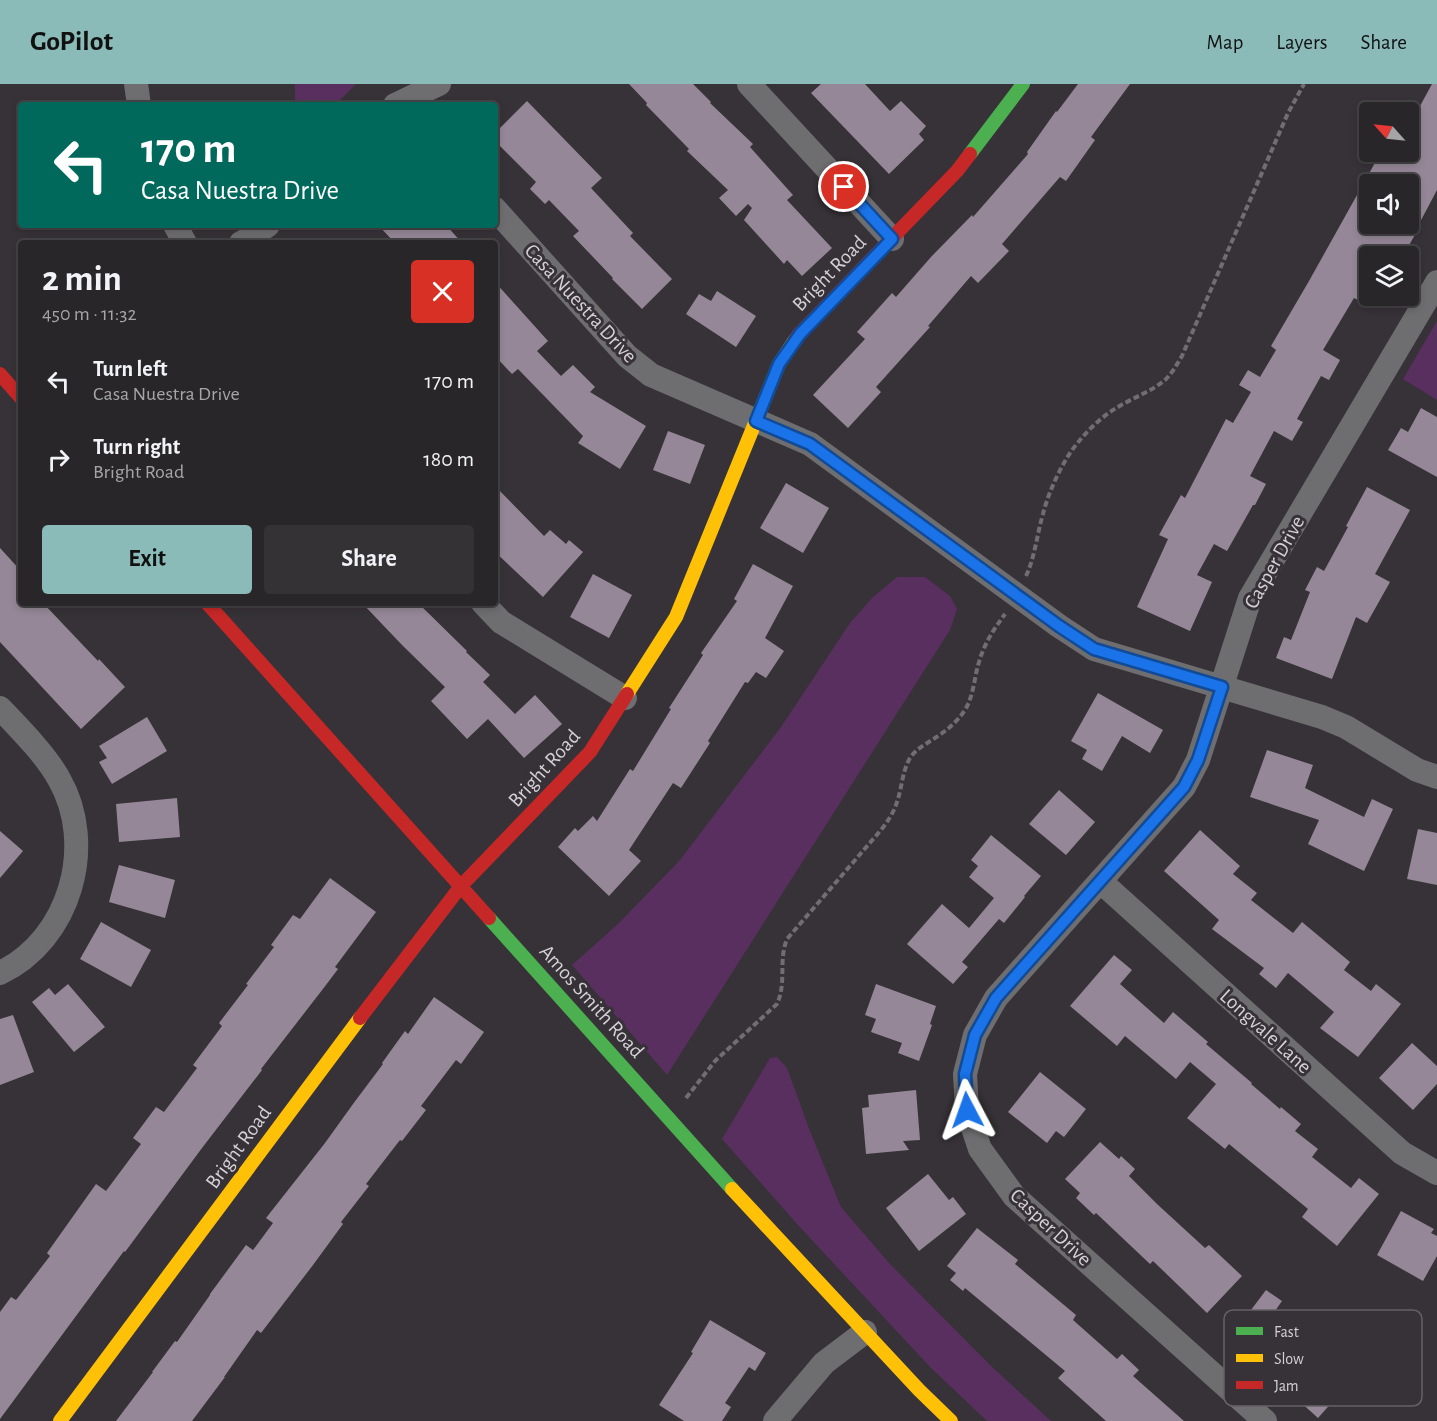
<!DOCTYPE html>
<html lang="en">
<head>
<meta charset="utf-8">
<style>
  :root { --surface:#282629; --page:#343235; --text:#f1f3f6; --muted:#a5a5a8; --line:#444346; --accent:#8bbbb9 }
  body { margin:0; font-family:"Alegreya Sans",sans-serif; background:var(--page); color:var(--text); height:100vh; display:flex; flex-direction:column; font-size:22px; white-space:nowrap }
  * { box-sizing:border-box; margin:0 }
  p { font-size:20px; color:var(--muted) }
  .icon { flex:none; width:33px; height:33px; fill:none; stroke:currentColor; stroke-width:2; stroke-linecap:round; stroke-linejoin:round }
  .map { position:relative; flex:1; overflow:hidden }
  .drawer { position:absolute; left:18px; top:156px; width:480px; height:366px; display:flex; flex-direction:column; background:var(--surface); border-radius:6px; box-shadow:0 3px 9px #0003,0 0 0 2px var(--line) }
  .drawer>* { flex:none }
  .guide { position:absolute; left:18px; top:18px; width:480px; height:126px; border-radius:6px; box-shadow:0 3px 9px #0003,0 0 0 2px var(--line); background:#00695c; color:#fff; overflow:hidden }
  .needle { width:39px; rotate:297deg }
  .controls { position:absolute; left:1359px; top:18px; display:grid; gap:12px }
  .controls a { display:grid; place-items:center; width:60px; height:60px; border-radius:6px; background:var(--surface); box-shadow:0 3px 9px #0003,0 0 0 2px var(--line); font-size:30px }
  .pin { position:absolute; display:grid; place-items:center; width:51px; height:51px; color:#fff; margin:-26px; border:3px solid #fff; border-radius:50%; box-shadow:0 2px 6px #0007 }
  .me { position:absolute; width:66px; margin:-33px; rotate:356deg; stroke-linejoin:round; filter:drop-shadow(0 0 4px #0008) }
  .turn { display:flex; align-items:center; gap:21px; height:126px; padding:0 24px; font-size:27px }
  .turn .icon { width:78px; height:78px; stroke-width:2.5 }
  .turn b { display:block; font-size:42px; line-height:51px }
  .round { display:grid; place-items:center; flex:none; width:63px; height:63px; border-radius:6px; background:var(--page) }
  .summary { display:flex; align-items:center; justify-content:space-between; height:102px; padding:0 24px }
  h1 { font-size:36px; font-weight:700; line-height:45px }
  .cta { display:flex; gap:12px; margin-top:auto; padding:12px 24px }
  .cta a { flex:1; height:69px; border-radius:6px; background:var(--accent); color:#111; font-size:24px; font-weight:700; line-height:69px; text-align:center }
  .cta a+a { background:var(--page); color:var(--text) }
  ul { padding:0; list-style:none }
  li { display:flex; align-items:center; gap:18px; height:78px; padding:0 24px }
  li div { flex:1 }
  li b { display:block; font-size:22px }
  li em { font-style:normal }
  header { display:flex; align-items:center; gap:36px; box-sizing:border-box; height:84px; padding:0 30px; background:var(--accent); color:#111 }
  header strong { font-size:28px }
  nav { display:flex; gap:33px; margin-inline-start:auto; font-size:21px }
  .map>svg:first-child { display:block }
</style>
</head>
<body>
<header>
<strong>GoPilot</strong>
<nav><a>Map</a><a>Layers</a><a>Share</a></nav>
</header>
<div class="map">
<svg width="1437" height="1337" viewBox="0 0 1437 1337">
  <rect width="100%" height="100%" fill="#363237"/>
  <path fill="#592f5f" d="M295,0h61l-21,21h-40z
    M1437,237v79l-34,-21z
    M897,493h28l25,19 7,13 -7,21 -283,445 -95,-110 47,-42 61,-63 101,-133 69,-104 23,-26z
    M777,973l10,11 23,63 31,76 49,57 100,101 61,56h-64l-57,-54 -133,-143 -75,-85 48,-81z"/>
  <path fill="#958797" fill-rule="evenodd" d="M629,0h64l18,18 -1,1 43,41 -3,3 43,48 -6,5 45,48 -30,28 -15,-16 -3,4 -40,-44 8,-12 -4,-4 -12,12 -17,-18 9,-8 -41,-39 2,-2 -43,-44 1,-2z
    M821,0h44l25,27 11,-10 25,25 -7,8 5,6 -35,34 -78,-81z
    M1078,0h52l-39,53 4,3 -29,41 -6,-4 -58,67 7,7 -31,32 -7,-7 -43,50 2,1 -54,60 5,5 -33,36 -35,-33 52,-56 -8,-7 35,-39 4,4 35,-40 41,-42 1,2 55,-63 -1,-2 29,-41 1,1z
    M1432,0h5v106l-18,34h2l-18,32h-33v24l-12,20 -4,-2 -31,52 17,10 -11,20 -8,-4 -24,43 6,3 -11,19 -18,-10 -24,45 16,8 -11,21h-2l-26,46 -13,-7 -17,31 15,7 -22,49 -53,-24 31,-68 -9,-4 22,-40 4,3 41,-79 7,4 18,-31 -12,-7 9,-15 12,7 16,-27 -5,-4 38,-65 72,-129h27v-24zM1370,100h38v40h-38z
    M527,17l75,77 -11,10 42,45 -3,3 42,43 -30,30 -30,-30 1,-1 -40,-42 6,-5 -30,-31 -4,4 -15,-15 6,-7 -41,-41v-8z
    M378,141h68l16,18h-67z
    M495,198l53,59 -11,10 24,25 12,-11 22,22 -5,5 56,34 -26,43 -42,-26 5,-7 -65,-67 -6,5 -17,-18z
    M717,207l39,25 -20,31 -50,-33 13,-20 12,7z
    M1421,324l16,9v60l-49,-27 13,-22 7,4z
    M668,347l37,14 -15,39 -37,-14z
    M786,399l43,25 -26,45 -43,-25z
    M495,402l49,50 6,-6 16,14 3,-4 14,12 -40,45 -48,-45z
    M1367,403l43,23 -35,64 15,8 -23,41 -11,-6 -24,62 -56,-21 8,-21 7,3 19,-48 -5,-2 12,-23 7,4 24,-44 -2,-1z
    M0,464l21,23v32h22l55,58 1,-2 26,28 -44,42 -81,-87z
    M753,480l40,22 -28,52 19,13 -18,27 -10,-6 -8,11 -3,-1 -37,59 2,2 -29,45 -8,-5 -44,67 12,11 -32,35 -51,-49 17,-19 3,3 15,-15 4,5 33,-52 3,2 38,-62 -2,-1 34,-53 -2,-2 36,-52 -3,-2z
    M593,490l39,21 -23,43 -39,-21z
    M362,519h56l49,48 -1,1 24,23 -7,7 32,32 20,-19 27,29 -38,34 -36,-39 -21,20 -36,-38 14,-14 -43,-42z
    M1098,609l65,37 -13,23 -28,-17 -20,35 -20,-12 5,-9 -16,-9z
    M147,633l20,34 -55,33 -13,-22 8,-4 -8,-12z
    M1267,666l46,15 -8,23 59,29 8,-18 21,10 -29,62 -56,-27 11,-24 -69,-23z
    M1059,706l36,32 -29,33 -37,-31z
    M177,714l3,39 -61,5 -3,-38z
    M1418,745l19,4v52l-30,-6z
    M1200,746l40,36 -7,8 24,19 -6,7 42,33 9,-11 48,40 -6,8 27,21 5,-7 25,20 -43,53 -38,-29 14,-16 -46,-39 -12,15 -17,-14 5,-6 -52,-39 7,-9 -55,-49z
    M0,747l23,20 -23,27z
    M991,751l50,41 -17,20 1,1 -21,26 -5,-4 -37,43 6,5 -15,17 -46,-40 35,-40 27,24 25,-30 -25,-21 9,-11 -7,-6z
    M119,781l56,15 -10,38 -56,-16z
    M330,794l46,34 -41,55 3,2 -12,16 -65,84 1,1 -60,78 -77,104 -1,-1 -124,168v-107l11,-15 5,3 34,-44 -3,-3 49,-69 10,7 35,-47 -8,-6 23,-31 8,5 33,-44 -4,-3 29,-39 -3,-3 29,-38 -2,-1 28,-37 -3,-2 22,-30 7,4z
    M101,838l50,28 -20,37 -51,-28z
    M1114,871l18,15 -12,14 44,39 9,-11 35,30 -2,2 46,39 -1,1 29,25 1,-2 20,17 -6,7 23,18 -6,8 39,31 8,-10 20,16 -42,52 -35,-29 6,-8 -79,-65 -4,5 -38,-31 29,-34 -26,-22 -14,17 -51,-43 -8,10 -47,-40z
    M68,900l37,43 -31,25 -42,-50 17,-14 6,7z
    M876,900l60,22 -6,18 2,1 -13,36 -21,-8 4,-10 -31,-11 5,-13 -11,-4z
    M434,913l50,35 -23,32 -5,-4 -35,46 5,4 -24,31 -2,-1 -34,44 3,2 -28,36 2,2 -30,41 -52,68 -4,-3 -33,47h1l-33,44h-76l37,-49h-1l23,-31 2,1 33,-47v-1l36,-49 7,5 20,-27 -7,-5 59,-75 28,-39 30,-40 -1,-1 23,-32 3,3z
    M13,931l21,57 -34,13v-66z
    M1412,959l25,23v18l-24,26 -34,-32z
    M1040,988l46,37 -22,28 -8,-6 -9,12 -39,-31z
    M916,1006l4,50 -17,1 6,9 -43,4 -4,-46 7,-1 -1,-12z
    M1100,1058l19,17 2,-3 14,13 -6,7 28,28 48,44 4,-3 33,31 -35,37 -54,-52 -3,3 -54,-51 -2,2 -18,-17 4,-5 -15,-14z
    M928,1090l21,26 4,-3 13,17 -47,37 -33,-43z
    M1401,1127l33,18 -3,4 6,3v20l-14,25 -46,-26z
    M977,1144l41,32 -3,4 61,51 -3,5 44,39 5,-5 17,16 -6,6 51,45h-78l-48,-43 7,-7 -100,-83 -2,3 -13,-11 6,-7 -9,-7z
    M1266,1206l16,11 -7,10 20,15 -27,35 -18,-14 -3,4 -17,-13z
    M710,1236l56,33 -11,18 -6,-4 -24,36 6,4 -9,14h-38l-25,-16 34,-52 -2,-1z
    M1326,1262l13,11 5,-5 14,12 -5,6 4,4 -39,44 -20,-18 6,-7 -11,-11z"/>
  <g fill="none" stroke-linecap="round" stroke-linejoin="round">
    <path stroke="#706e70" stroke-width="4" stroke-dasharray="6 3" stroke-linecap="butt" d="M1026,492c9,-19 11,-42 17,-62 6,-24 21,-56 37,-74 11,-13 24,-25 38,-33 16,-10 35,-16 48,-28 7,-7 11,-15 16,-23l106,-243 16,-29
      M686,1014l29,-37 62,-57c10,-22 1,-43 10,-65l94,-109c7,-9 13,-18 16,-28 5,-14 5,-30 13,-44 6,-9 16,-14 25,-20 11,-7 22,-16 30,-28 9,-15 9,-32 14,-48 5,-18 15,-33 26,-48"/>
    <path stroke="#6e6d6f" stroke-width="24" d="M136,0l3,21
      M749,0l143,155
      M395,21l44,-21
      M495,125l132,147 24,19 159,69 249,182 35,23 228,68 24,10 71,43 20,7
      M175,141l10,18
      M241,159l9,-5 18,-13
      M483,519l18,19 124,76
      M0,624c18,19 46,47 59,71 38,66 11,161 -59,194
      M1100,797l302,272 35,20
      M775,1337l49,-58 41,-31
      M1265,1337l-251,-225 -34,-47 -13,-39 -2,-36 10,-39 21,-37 188,-211 14,-27 52,-162 187,-316"/>
    <path stroke="#4caf50" stroke-width="14" d="M970,70l53,-70
      M489,834l243,271"/>
    <path stroke="#ffc107" stroke-width="14" d="M627,610l49,-77 103,-253 16,-24
      M732,1105l187,201 32,31
      M60,1337l300,-403"/>
    <path stroke="#c62828" stroke-width="14" d="M795,256l4,-6 158,-163 13,-17
      M0,290l21,24
      M207,519l282,315
      M360,934l101,-132 129,-134 37,-58"/>
  </g>
  <g fill="none" stroke-linecap="round" stroke-linejoin="round">
    <g stroke="#114b97" stroke-width="15">
      <path id="route" d="M844,103l48,52 -92,95 -21,30 -23,57 54,23 249,182 35,23 128,38 -24,73 -14,27 -188,211 -21,37 -10,39 2,36"/>
    </g>
    <use href="#route" stroke="#1a73e8" stroke-width="10"/>
  </g>
  <g text-anchor="middle" stroke-width="6" stroke-linejoin="round" paint-order="stroke">
    <g font-size="21" fill="#d4d0d5" stroke="#373138">
      <text transform="translate(829 189) rotate(-46)" y="7">Bright Road</text>
      <text transform="translate(581 219) rotate(47)" y="7">Casa Nuestra Drive</text>
      <text transform="translate(1274 478) rotate(-61)" y="7">Casper Drive</text>
      <text transform="translate(544 684) rotate(-48)" y="7">Bright Road</text>
      <text transform="translate(592 917) rotate(48)" y="7">Amos Smith Road</text>
      <text transform="translate(1266 947) rotate(42)" y="7">Longvale Lane</text>
      <text transform="translate(238 1063) rotate(-54)" y="7">Bright Road</text>
      <text transform="translate(1051 1143) rotate(43)" y="7">Casper Drive</text>
    </g>
  </g>
  <rect x="1224" y="1226" width="198" height="96" rx="9" fill="#373138" stroke="#666167" stroke-width="1.5"/>
  <rect x="1236" y="1243" width="27" height="8" fill="#4caf50"/>
  <rect x="1236" y="1270" width="27" height="8" fill="#ffc107"/>
  <rect x="1236" y="1297" width="27" height="8" fill="#c62828"/>
  <g font-size="16" fill="#d4d0d5">
    <text x="1274" y="1253">Fast</text>
    <text x="1274" y="1280">Slow</text>
    <text x="1274" y="1307">Jam</text>
  </g>
</svg>
<div class="controls">
<a><svg class="needle" viewBox="-14 -14 28 28"><path d="M0-13l5 13h-10z" fill="#e53935"/><path d="M0 13l5-13h-10z" fill="#a5a5a8"/></svg></a>
<a><svg class="icon" aria-label="sound" viewBox="0 0 24 24"><path d="M4 9h4l5-4v14l-5-4H4zM17 9q2 3 0 6"/></svg></a>
<a><svg class="icon" aria-label="layers" viewBox="0 0 24 24"><path d="M12 4l9 5-9 5-9-5zM3 14l9 5 9-5"/></svg></a>
</div>
<div class="pin" style="left:844px;top:103px;background:#d93025"><svg class="icon" aria-label="arrive" viewBox="0 0 24 24"><path d="M6 21V4h12l-3 4 3 4H6"/></svg></div>
<svg class="me" style="left:967px;top:1026px" viewBox="-20 -20 40 40"><path d="M0-17L14 15 0 8-14 15z" fill="#1a73e8" stroke="#fff" stroke-width="4"/></svg>
<div class="guide">
<div class="turn"><svg class="icon" aria-label="left" viewBox="0 0 24 24"><path d="M17 20v-9H6M10 6l-5 5 5 5"/></svg><div><b>170 m</b>Casa Nuestra Drive</div></div>
</div>
<section class="drawer">
<div class="summary"><div><h1>2 min</h1><p>450 m · 11:32</p></div><a class="round" style="background:#d93025;color:#fff"><svg class="icon" aria-label="close" viewBox="0 0 24 24"><path d="M6 6l12 12M18 6L6 18"/></svg></a></div>
<ul>
<li><svg class="icon" aria-label="left" viewBox="0 0 24 24"><path d="M17 20v-9H6M10 6l-5 5 5 5"/></svg><div><b>Turn left</b><p>Casa Nuestra Drive</p></div><em>170 m</em></li>
<li><svg class="icon" aria-label="right" viewBox="0 0 24 24"><path d="M7 20v-9h11M14 6l5 5-5 5"/></svg><div><b>Turn right</b><p>Bright Road</p></div><em>180 m</em></li>
</ul>
<div class="cta"><a>Exit</a><a>Share</a></div>
</section>
</div>
</body>
</html>
